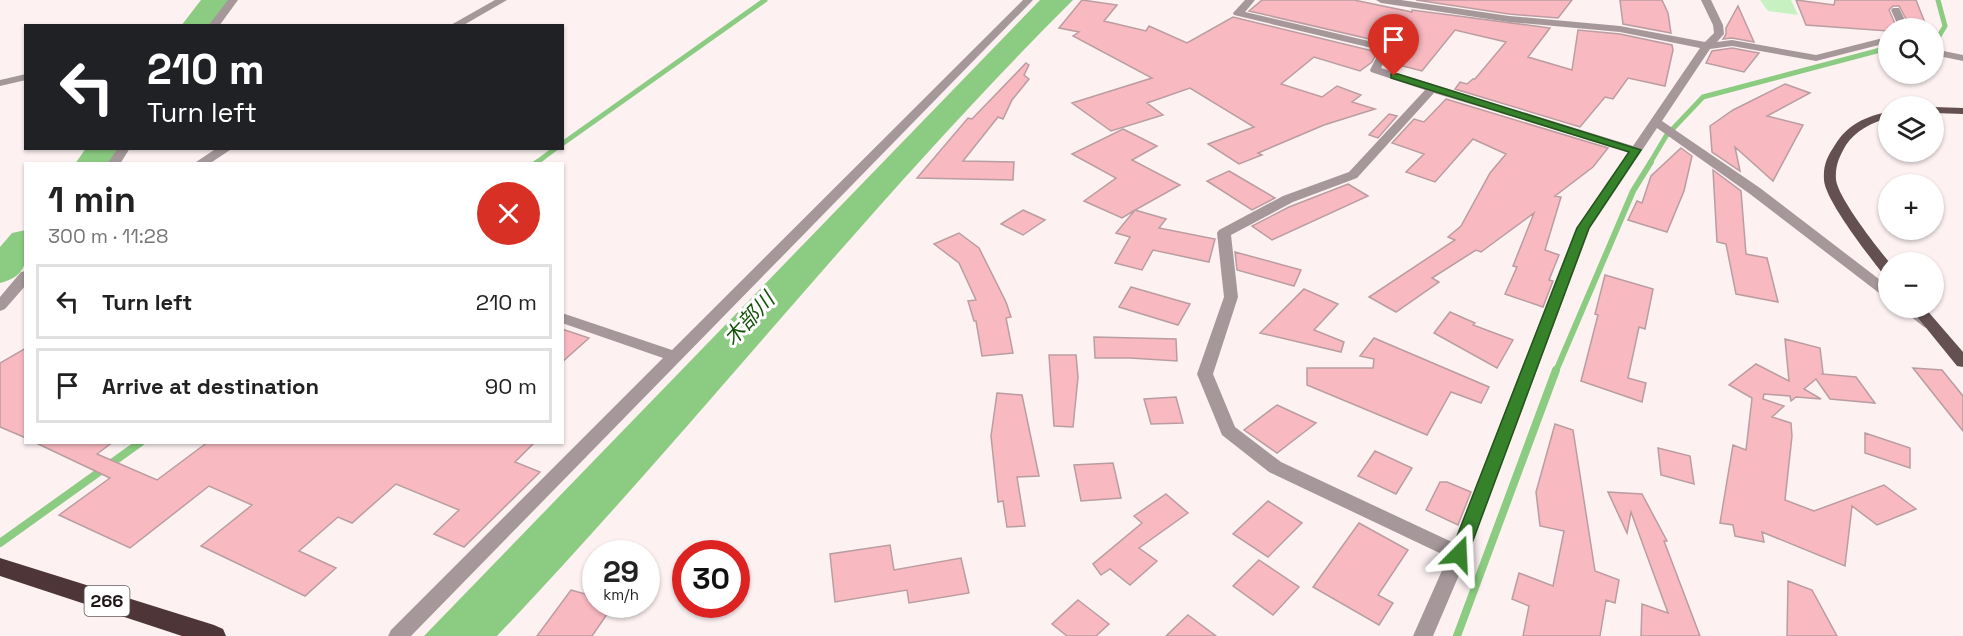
<!DOCTYPE html>
<html lang="en">
<head>
<meta charset="utf-8">
<style>
  :root { --surface:#fff; --page:#f6f6f6; --text:#222; --muted:#767676; --line:#e0e0e0 }
  body { margin:0; font-family:"Space Grotesk","Noto Sans JP",sans-serif; background:var(--page); color:var(--text); height:100vh; display:flex; flex-direction:column; font-size:22px; white-space:nowrap }
  * { box-sizing:border-box; margin:0 }
  p { font-size:20px; color:var(--muted) }
  .icon { flex:none; width:33px; height:33px; fill:none; stroke:currentColor; stroke-width:2; stroke-linecap:round; stroke-linejoin:round }
  .map { position:relative; flex:1; overflow:hidden }
  .details { position:absolute; left:24px; top:162px; width:540px; height:282px; display:flex; flex-direction:column; background:var(--surface); border-radius:0px; box-shadow:0 2px 4px #0004 }
  .details>* { flex:none }
  .hud { position:absolute; left:24px; top:24px; width:540px; height:126px; border-radius:0px; box-shadow:0 2px 4px #0004; background:#202124; color:#fff; overflow:hidden }
  .buttons { position:absolute; left:1878px; top:18px; display:grid; gap:12px }
  .buttons a { display:grid; place-items:center; width:66px; height:66px; border-radius:50%; background:var(--surface); box-shadow:0 2px 4px #0004; font-size:30px }
  .speed { position:absolute; left:582px; top:540px; display:flex; gap:12px; font-size:30px; font-weight:700; text-align:center }
  .speed>* { display:grid; place-content:center; width:78px; height:78px; border-radius:50%; background:var(--surface); box-shadow:0 2px 4px #0004; line-height:1 }
  .speed small { font-size:15px; font-weight:400 }
  .speed .limit { border:9px solid #d22; background:#fff; color:#111 }
  .pin { position:absolute; display:grid; place-items:center; width:51px; height:51px; color:#fff; margin:-62px -26px; border-radius:50% 50% 50% 0; rotate:-45deg; box-shadow:0 0 6px #0007 }
  .pin .icon { rotate:45deg }
  .me { position:absolute; width:66px; margin:-33px; rotate:21deg; stroke-linejoin:round; filter:drop-shadow(0 0 4px #0008) }
  .turn { display:flex; align-items:center; gap:21px; height:126px; padding:0 24px; font-size:27px }
  .turn .icon { width:78px; height:78px; stroke-width:2.5 }
  .turn b { display:block; font-size:42px; line-height:51px }
  .round { display:grid; place-items:center; flex:none; width:63px; height:63px; border-radius:32px; background:var(--page) }
  .summary { display:flex; align-items:center; justify-content:space-between; height:102px; padding:0 24px }
  h1 { font-size:36px; font-weight:700; line-height:45px }
  ul { padding:0; list-style:none }
  li { display:flex; align-items:center; gap:18px; height:75px; margin:0 12px 9px; padding:0 12px; border:3px solid var(--line); border-radius:0px }
  li div { flex:1 }
  li b { display:block; font-size:22px }
  li em { font-style:normal }
  .map>svg:first-child { display:block }
</style>
</head>
<body>
<div class="map">
<svg width="1963" height="636" viewBox="0 0 1963 636">
  <rect width="100%" height="100%" fill="#fdf1f2"/>
  <path fill="#c8f1c1" d="M1760,0h31l7,15 -30,-4z"/>
  <path fill="#8ccc82" d="M1040,0h33c-203,202 -379,429 -576,636h-73z"/>
  <g fill="none" stroke-linecap="round" stroke-linejoin="round">
    <path stroke="#8ccc82" stroke-width="5" d="M205,12l28,-12
      M1934,37l5,-1 6,-10 -7,-26
      M562,144l203,-144
      M536,163l20,-15
      M1650,163l16,-27 37,-39 185,-49"/>
    <path stroke="#8ccc82" stroke-width="6" d="M535,164l3,-2
      M1556,371l77,-180 18,-29"/>
    <path stroke="#8ccc82" stroke-width="8" d="M0,543l141,-101
      M1457,636l99,-266"/>
    <path fill="#8ccc82" fill-rule="evenodd" d="M201,0h28l-19,26h-29z
      M86,148h36l-11,16h-36z
      M26,230c0,27 5,45 -26,53v-36l12,-14z"/>
  </g>
  <path fill="#f8b9c1" stroke="#ba9da0" stroke-width="1.5" d="M1082,0l35,5 -13,16 42,10 3,-5 38,17 46,-26 144,35 -5,10 -12,9 -46,-14 -33,27 41,13 15,-11 24,9 -9,7 23,7 -51,16 -66,28 4,2 -23,9 -31,-20 46,-17 -64,-39 -43,15 16,12 -52,16 -39,-28 80,-25 -79,-42 6,-4 -20,-4z
    M1262,0h92l58,12v-2l138,18 -22,29 44,13 6,-40 42,4 52,11 1,5 -8,36 -37,-8 -15,21 -8,-2 -25,30 -125,-38 5,-7 7,2 6,-5h2l31,-37 -51,-12 -33,41 -35,-9 6,-13 -2,-5 -142,-33z
    M1416,0h156l-14,18 -49,-4z
    M1620,0h42l6,13 3,20 -48,-9z
    M1796,0l38,5 1,-5h81l11,28h-16l-12,-22h-6l-4,4 8,18h-9v3l-82,-6z
    M1738,6l16,36 -22,-4 -9,1 3,-5v-6z
    M1732,48l27,5 -15,19 -38,-9 6,-12z
    M1026,63l3,2 -5,10 5,4 -17,21 -9,19 -5,-2 -35,44 51,1 -1,18 -96,-2 51,-60 4,1z
    M1785,84l25,9 -43,23 36,9 -30,56 -38,-34 5,24 -28,-19 -2,-26 23,-16z
    M1446,99l162,49 -15,19 -38,29 6,1 -16,53 14,5 -10,25 4,1 -10,26 -38,-13 12,-27 -4,-1 21,-53 -53,39 -5,-2 -44,28 7,4 -43,30 -27,-15 86,-57 -7,-3 13,-11 29,-53 16,-19 -33,-15 -38,43 -29,-10 18,-18 -32,-11 22,-24 10,3z
    M1389,114l8,2 -19,22 -9,-3z
    M1123,129l34,17 -25,14 48,25 -45,25 31,9 -7,9 56,11 -6,23 -56,-12 -11,20 -27,-7 15,-26 -14,-4 19,-23 -13,8 -38,-17 32,-23 -44,-24z
    M1681,148l11,8 -8,35 -17,41 -39,-12 9,-19 5,2 9,-27z
    M1713,170l28,21 5,63 21,4 11,44 -42,-8 -10,-50 -9,-2z
    M1229,171l46,27 -23,12 -45,-29z
    M1348,184l20,12 -96,44 -20,-14 37,-19z
    M1023,210l22,10 -22,15 -22,-11z
    M959,233l20,15 27,54 5,15 -5,1 7,35 -31,3 -6,-35h-2l-6,-20 8,-1 -17,-37 -25,-19z
    M1235,252l66,18 -7,16 -57,-16z
    M1605,275l48,14 -8,40 -6,-2 -11,51 18,5 -4,19 -61,-21 17,-66 -3,-1z
    M1131,287l59,17 -12,21 -59,-18z
    M1304,289l34,15 -24,26 30,12 -3,10 -81,-19z
    M1450,312l25,11 -2,2 40,15 -16,28 -63,-35z
    M562,329l27,9 -27,24z
    M1094,337l82,2 1,22 -47,-3h-35z
    M1374,338l115,49 -8,16 -30,-11 -24,43 -120,-50v-17h66l1,-9 -14,-3z
    M1785,339l35,9 3,25 -1,1 34,3 19,26 -45,-4 -14,-20 -12,10 17,10 -25,-2 -5,4 -1,-5 -26,-2 -1,5 21,7 -12,11 19,6 1,13 -7,64 29,11 70,-26 32,24 -39,16 -25,-19 -7,60 -83,-34 2,10 -29,-6 -2,-11 -13,-2 13,-78 13,5 6,-52 -23,-13 27,-21 33,17z
    M26,348v90l-26,-11v-64z
    M1049,355h27l2,22 -5,50 -19,-1z
    M1913,368l29,2 21,26v35z
    M997,393l25,2 17,81 -22,1 8,49 -18,1 -4,-26 -5,1 -7,-66z
    M1176,397l7,26 -32,1 -7,-25z
    M1277,405l39,18 -39,30 -33,-23z
    M1555,424l18,6 22,141 24,9 -4,23 -9,-3 -6,36h-77l6,-30 -17,-7 7,-26 34,13 11,-55 -24,-5 -4,-34z
    M1865,433l45,15v20l-45,-15z
    M34,442h79l-16,12 60,26 51,-38h327l-20,20 25,10 -76,75 -30,-13 25,-24 -63,-26 -44,39 -14,-6 -39,34 37,17 -31,28 -104,-50 51,-41 -43,-19 -79,62 -71,-33 51,-37z
    M1658,448l32,8 4,28 -33,-9z
    M1375,451l37,17 -16,26 -38,-18z
    M1113,463l8,35 -40,3 -7,-36z
    M1440,482h7l24,10 -13,33 -32,-15z
    M1608,492l34,2 25,47h-3l36,95h-59l1,-32 26,9 -37,-101 -4,21z
    M1166,494l22,19 -49,35 18,13 -27,24 -20,-16 -9,6 -8,-11 49,-41 -8,-7z
    M1268,501l34,22 -34,34 -35,-23z
    M1359,523l49,27 -30,45 15,8 -14,22 -66,-38z
    M890,545l4,25 67,-12 8,35 -60,10 -2,-13 -72,12 -5,-48z
    M1259,560l40,27 -26,28 -40,-29z
    M1788,581l24,9 25,46h-50z
    M571,590l25,7v7h18l-22,32h-55z
    M1078,600l31,24 -13,12h-29l-15,-12z
    M1188,615l28,21h-50z"/>
  <g fill="none" stroke-linecap="round" stroke-linejoin="round">
    <path fill="#a6989a" fill-rule="evenodd" d="M228,0h10l-19,26h-11z
      M495,0h12l-45,26h-13z
      M1023,0h10l-622,636h-23l3,-6 272,-272 -101,-35v-10l110,37z
      M1245,0h10l-10,12 145,34 1,2 -10,20 252,78 67,-98 -80,-16 -111,-10 -128,-19 -5,-3h25l108,16 111,10 85,16 9,-9 -1,-8 -12,-25h10l12,25 1,9 -7,8 15,-2 84,15 63,-16 9,1v6l-9,-1 -63,16 -84,-15 -22,3 -48,72 98,67 128,98v11l-5,-1 -133,-102 -93,-66 -67,100 -122,326 -35,82h-20l35,-79 -179,-85 -47,-37 -25,-61 27,-77 -7,-64 2,-3 64,-34 66,-24 76,-82 -54,-18 -1,-2 10,-20 -146,-35 -1,-2zM1434,93l195,59 -53,76 -122,315 -173,-81 -46,-35 -22,-53 25,-77 -7,-62 62,-33 64,-24z
      M1893,8h6l10,20h-10l-8,-18z
      M1934,49l29,6v6l-29,-6z
      M26,74v6l-26,6v-6z
      M118,148h12l-10,16h-13z
      M217,148h16l-24,16h-16z
      M26,271v14l-21,24 -5,2v-14l21,-25z
      M1900,308h16l21,16 -8,5 -5,-2z"/>
    <path fill="#644f51" fill-rule="evenodd" d="M1934,107l29,1v6l-29,-1z
      M1888,112v6c-15,4 -33,13 -42,27 -7,12 -11,21 -10,35 3,19 40,66 53,82l-1,13 -5,-1c-14,-18 -58,-74 -59,-94 -1,-15 3,-23 11,-35 12,-20 31,-29 53,-33z
      M1910,308h15l38,44v15l-6,-1z"/>
    <path fill="#4d3538" fill-rule="evenodd" d="M0,558l214,67 9,4 3,7h-44l-182,-60z"/>
  </g>
  <path fill="#36822b" stroke="#23541c" stroke-width="1.5" d="M1391,74h7l243,76 -52,78 -121,326 -3,5 -6,2 -6,-2 -3,-5 127,-326 52,-76 -238,-74z"/>
  <g text-anchor="middle" stroke-width="6" stroke-linejoin="round" paint-order="stroke">
    <rect fill="#fff" stroke="#635b5d" stroke-width="1.5" x="84.5" y="586" width="45" height="30" rx="4.5"/>
    <g font-size="18" font-weight="bold" fill="#201517">
      <text x="107" y="607">266</text>
    </g>
    <g font-size="21" font-style="italic" fill="#125307" stroke="#fff">
      <text transform="translate(749 319) rotate(-47)" y="7">木部川</text>
    </g>
  </g>
</svg>
<div class="buttons">
<a><svg class="icon" aria-label="search" viewBox="0 0 24 24"><circle cx="10" cy="10" r="6"/><path d="M15 15l6 6"/></svg></a>
<a><svg class="icon" aria-label="layers" viewBox="0 0 24 24"><path d="M12 4l9 5-9 5-9-5zM3 14l9 5 9-5"/></svg></a>
<a>+</a>
<a>−</a>
</div>
<div class="speed"><div>29<small>km/h</small></div><div class="limit">30</div></div>
<div class="pin" style="left:1394px;top:76px;background:#d93025"><svg class="icon" aria-label="arrive" viewBox="0 0 24 24"><path d="M6 21V4h12l-3 4 3 4H6"/></svg></div>
<svg class="me" style="left:1459px;top:554px" viewBox="-20 -20 40 40"><path d="M0-17L14 15 0 8-14 15z" fill="#36822b" stroke="#fff" stroke-width="4"/></svg>
<div class="hud">
<div class="turn"><svg class="icon" aria-label="left" viewBox="0 0 24 24"><path d="M17 20v-9H6M10 6l-5 5 5 5"/></svg><div><b>210 m</b>Turn left</div></div>
</div>
<section class="details">
<div class="summary"><div><h1>1 min</h1><p>300 m · 11:28</p></div><a class="round" style="background:#d93025;color:#fff"><svg class="icon" aria-label="close" viewBox="0 0 24 24"><path d="M6 6l12 12M18 6L6 18"/></svg></a></div>
<ul>
<li><svg class="icon" aria-label="left" viewBox="0 0 24 24"><path d="M17 20v-9H6M10 6l-5 5 5 5"/></svg><div><b>Turn left</b></div><em>210 m</em></li>
<li><svg class="icon" aria-label="arrive" viewBox="0 0 24 24"><path d="M6 21V4h12l-3 4 3 4H6"/></svg><div><b>Arrive at destination</b></div><em>90 m</em></li>
</ul>
</section>
</div>
</body>
</html>
